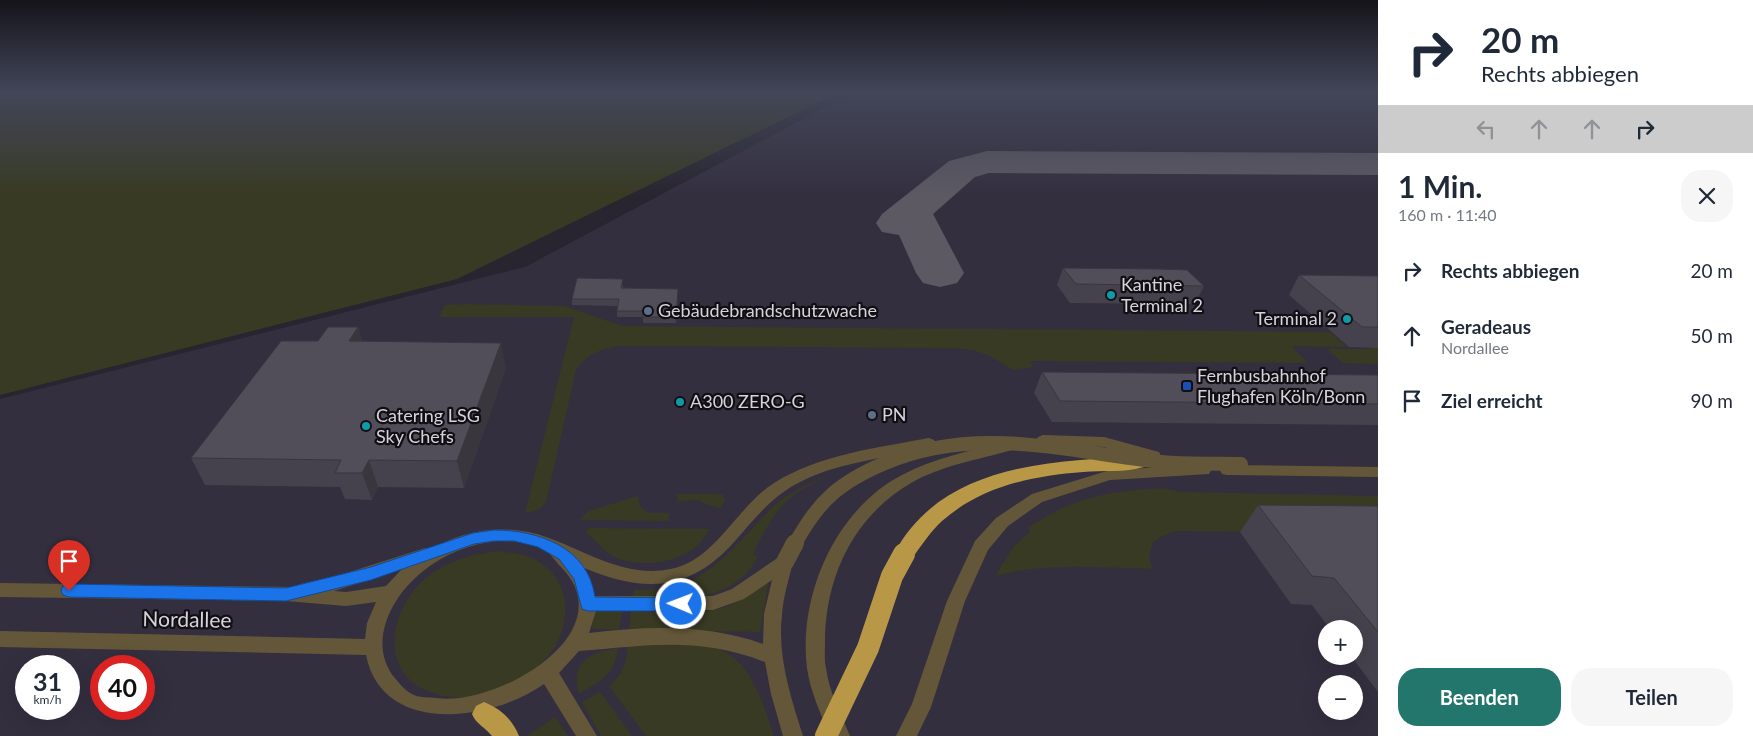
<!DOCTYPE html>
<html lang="de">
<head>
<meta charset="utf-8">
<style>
  :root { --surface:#fff; --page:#f6f6f7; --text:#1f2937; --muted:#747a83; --accent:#23766c }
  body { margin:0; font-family:Lato,sans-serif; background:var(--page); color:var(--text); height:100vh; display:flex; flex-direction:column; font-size:19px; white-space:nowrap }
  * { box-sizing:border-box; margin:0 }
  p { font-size:16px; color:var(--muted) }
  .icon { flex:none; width:28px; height:28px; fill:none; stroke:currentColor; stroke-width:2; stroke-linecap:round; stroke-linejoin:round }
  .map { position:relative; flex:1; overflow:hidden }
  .panel { display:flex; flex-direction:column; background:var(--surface); width:375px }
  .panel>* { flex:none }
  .top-card { background:#fff; color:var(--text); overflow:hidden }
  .buttons { position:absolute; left:1318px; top:620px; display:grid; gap:10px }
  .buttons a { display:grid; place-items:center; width:45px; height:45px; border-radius:50%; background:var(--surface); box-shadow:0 5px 20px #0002; font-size:25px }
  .speed { position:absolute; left:15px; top:655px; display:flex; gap:10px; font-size:25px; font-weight:700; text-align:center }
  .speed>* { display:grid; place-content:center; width:65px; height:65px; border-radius:50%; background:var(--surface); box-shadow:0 5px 20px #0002; line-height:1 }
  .speed small { font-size:12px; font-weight:400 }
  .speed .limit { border:8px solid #d22; background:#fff; color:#111 }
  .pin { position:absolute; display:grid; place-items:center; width:42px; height:42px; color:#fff; margin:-51px -21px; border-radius:50% 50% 50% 0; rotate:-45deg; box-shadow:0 0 5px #0007 }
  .pin .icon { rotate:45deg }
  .me { position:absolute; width:55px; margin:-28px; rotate:271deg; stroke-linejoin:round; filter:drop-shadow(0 0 4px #0008) }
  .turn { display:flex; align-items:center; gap:18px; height:105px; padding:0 20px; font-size:22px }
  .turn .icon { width:65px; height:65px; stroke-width:2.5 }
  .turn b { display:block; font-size:35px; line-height:42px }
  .lanes { display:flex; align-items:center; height:48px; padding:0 20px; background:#0003; justify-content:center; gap:25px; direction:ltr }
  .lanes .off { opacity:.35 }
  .round { display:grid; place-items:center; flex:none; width:52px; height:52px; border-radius:20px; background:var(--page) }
  .head { display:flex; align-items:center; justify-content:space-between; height:85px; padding:0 20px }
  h1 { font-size:30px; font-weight:700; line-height:38px }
  .action { display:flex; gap:10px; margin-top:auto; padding:10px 20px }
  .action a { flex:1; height:58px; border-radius:20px; background:var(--accent); color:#fff; font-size:20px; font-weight:700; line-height:58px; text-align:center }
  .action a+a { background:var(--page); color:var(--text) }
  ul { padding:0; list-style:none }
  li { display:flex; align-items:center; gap:15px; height:65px; padding:0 20px }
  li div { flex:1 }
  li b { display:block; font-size:19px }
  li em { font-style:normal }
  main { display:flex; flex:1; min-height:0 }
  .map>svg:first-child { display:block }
</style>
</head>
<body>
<main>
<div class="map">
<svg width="1378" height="736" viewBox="0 0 1378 736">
  <rect width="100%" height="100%" fill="#282530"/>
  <path fill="#342f3f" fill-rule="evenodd" d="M852,93h526v643h-1378v-337l525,-132zM1326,629h28v27h-28zM26,666h43v43h-43zM101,666h43v43h-43zM1326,684h28v27h-28z"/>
  <path fill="#383a23" d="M0,93h837l-380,186 -457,116z
    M464,304l100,2 58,20 707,6 19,15 -57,-1 17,17 -278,-2 3,6 -20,3 -23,-14 -17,-6 -20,-2 -335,-2c-18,3 -32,9 -42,24l-30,132 -6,7 -15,4 49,-196h-135l6,-12z
    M1369,348h9v16l-35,-1 -16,-14h43z
    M836,471c-14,8 -28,14 -41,23 -20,15 -32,39 -42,60l5,3c-28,49 -76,40 -125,40l1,-7c56,1 78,-18 115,-58 9,-9 17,-19 26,-27 18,-15 40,-24 61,-34z
    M1163,488l18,4 197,4v37l-203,-2 -14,6 -8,5 -4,16 4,11c-52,-1 -107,-7 -158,7l19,-30 17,-15 -3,-3c47,-32 79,-36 135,-40z
    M677,494h41l5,1 2,6 -5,7 -18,-5 -2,-3 -23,1z
    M637,496l1,1 1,8 8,8h22v8l-90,-1 10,-9z
    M589,528l120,1c-13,33 -67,42 -96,27 -11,-6 -17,-16 -27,-23z
    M499,551c13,2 28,3 40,11 13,8 23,21 25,36 12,65 -72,112 -128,96 -63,-18 -46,-93 -2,-122 20,-13 41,-18 65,-21z
    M769,579l-9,53 -131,-2 2,-19c35,1 78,7 110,-11 9,-6 19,-14 28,-21z
    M597,610h25l-3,20 -25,-1 -2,-2 2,-15z
    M661,644c18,1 40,-1 58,5 33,13 45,57 55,87h-128l-37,-50c14,-11 17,-23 19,-40z
    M618,648c-5,30 -16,31 -39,46 -9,-32 11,-42 39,-46z
    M600,692l32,44h-31l-19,-34z
    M555,717l13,19h-41z"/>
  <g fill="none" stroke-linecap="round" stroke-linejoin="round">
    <path fill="#5c5962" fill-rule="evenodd" d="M987,151l391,2v22l-389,-2 -14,4 -42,37 31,59 -7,10 -17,4 -17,-4 -7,-10 -17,-38 -17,-3 -6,-9 6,-9 67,-53z"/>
    <path fill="#645739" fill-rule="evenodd" d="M1043,435l61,2 55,15 2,4 -2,4 -5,1 -50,-14 -66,-4 -2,-3 2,-3z
      M929,438l5,2 2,3 -2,3c-44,13 -90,14 -132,35 -29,14 -47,37 -67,60 -45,51 -91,52 -151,27l5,8 6,20h118l19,-7 47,-32 6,-2 6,2 2,5c-4,17 -10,35 -11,53 -5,41 9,83 21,121h-20l-12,-42 -6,-32c-69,-26 -116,-16 -186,-11l-20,22 38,63h-21l-32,-52c-53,38 -162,52 -178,-29l-366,-8v-16l365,8 2,-16 9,-21 -30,4 -60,-5 -286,-4v-14l294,4 7,-3 36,-8 88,-28 4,2c37,-22 80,-27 120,-12 40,15 77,40 122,31 45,-9 66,-63 103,-86 46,-29 103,-35 155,-45zM498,541c14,0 35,0 47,9 6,4 11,12 16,17 65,66 -65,140 -125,131 -7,-1 -16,0 -22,-3 -8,-3 -15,-12 -20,-18 -27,-35 -2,-81 28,-105 22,-18 47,-28 76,-31zM402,569l-16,17 -40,6 -12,-1zM772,580l-8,34 -1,30c-56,-20 -115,-18 -174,-11l7,-22 117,-1 31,-11z
      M1007,442l5,2 2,3 -2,3c-34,10 -70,15 -101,33 -57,33 -86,94 -86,159 0,8 -1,18 1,26 3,24 15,46 24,68h-20c-9,-22 -20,-45 -23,-68 -9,-73 29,-159 95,-193 32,-17 70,-25 105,-33z
      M1204,465l5,1 2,4 -2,4 -99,6 -68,22 -34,24 -20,24 -23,51 -34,106 -14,29h-21l16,-32 35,-103 28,-60 21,-23 36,-24 78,-24z
      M1227,465l151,2v10l-151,-2 -5,-1 -2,-4 2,-4z"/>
    <path fill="#b89847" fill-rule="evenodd" d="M1138,457l6,2 3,4 -3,4c-19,6 -41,3 -61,5 -51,4 -101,14 -141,49 -12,11 -21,25 -31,39l-7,2 -7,-2 -3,-6c46,-89 157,-94 244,-97z
      M484,702c17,7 28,17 35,34h-27c-7,-9 -16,-12 -20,-22l4,-8z"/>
    <path stroke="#645739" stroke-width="14" d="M795,544c23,-43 45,-62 90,-81 92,-39 182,-11 276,-1 27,3 54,1 80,2"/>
    <path stroke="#645739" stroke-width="18" d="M785,562l10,-19"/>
    <path stroke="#b89847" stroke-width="22" d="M826,736l42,-88 24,-72 12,-22"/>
  </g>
  <path fill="#46424d" d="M1063,268l141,18 -9,18 -125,-1 -13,-18z
    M1299,275l79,1v72l-29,-1 -60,-52z
    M623,285v3l55,1 -2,34h-33v-6h-26v-6l1,-5 -46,-1v-6z
    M358,327l4,14 144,27 -42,120 -86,-1 -6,13 -27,-1 -5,-12 -135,-2 -14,-27 127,-117z
    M1042,372l336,3v50l-326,-3 -18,-29z
    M1258,505l120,1v186l-27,-36h3v-27h-24l-18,-24 -21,-1 -51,-72z"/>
  <path fill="#39363e" d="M358,327l8,25 -17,-11z
    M501,343l5,25 -42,120 -7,-27z
    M369,460l9,27 -6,13 -10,-27z"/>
  <path fill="#514d59" stroke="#39363e" d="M1063,268l95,1 29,1 17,16 -128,-2z
    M1299,275l79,1v51h-16z
    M577,278l46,1 -2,9 57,1 -2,28h-33v-6h-26l2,-12h-47z
    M328,327h30l-9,14 152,2 -44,118 -88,-1 -7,13h-27l6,-13 -150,-2 90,-117h37z
    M1042,372l336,3v29l-318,-3z
    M1258,505l120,1v126l-44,-54 -22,-2z"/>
  <linearGradient id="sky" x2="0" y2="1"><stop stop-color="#16141a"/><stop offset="0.47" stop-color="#424659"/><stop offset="1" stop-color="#424659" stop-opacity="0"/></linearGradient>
  <rect width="1378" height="196" fill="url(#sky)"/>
  <path fill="#1a73e8" stroke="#114b97" d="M494,530c44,0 94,17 101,67l86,1 6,2 2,4 -2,5 -6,2h-93l-6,-2 -8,-30 -15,-20 -21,-12 -24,-6h-20l-20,3 -103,36 -85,21 -217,-4 -6,-2 -2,-4 2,-5 6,-2 217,4 85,-21 102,-34z"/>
  <g fill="#0f9aa8" stroke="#110f14" stroke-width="2">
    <circle cx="1111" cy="295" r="5"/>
    <circle cx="1347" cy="319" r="5"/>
    <circle cx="680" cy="402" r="5"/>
    <circle cx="366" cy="426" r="5"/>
  </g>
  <g fill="#5c6f8a" stroke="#110f14" stroke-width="2">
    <circle cx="648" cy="311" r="5"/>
    <circle cx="872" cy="415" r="5"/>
  </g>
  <rect fill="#1a4fb4" stroke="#110f14" stroke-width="2" x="1182" y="381" width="10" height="10" rx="2.5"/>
  <g text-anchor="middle" stroke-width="4.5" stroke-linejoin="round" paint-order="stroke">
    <g font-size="18" fill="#d6d4db" stroke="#110f14" text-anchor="start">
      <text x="1121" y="291">Kantine<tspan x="1121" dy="21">Terminal 2</tspan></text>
      <text x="658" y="317">Gebäudebrandschutzwache</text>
      <text x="1337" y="325" text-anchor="end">Terminal 2</text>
      <text x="1197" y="382">Fernbusbahnhof<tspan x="1197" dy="21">Flughafen Köln/Bonn</tspan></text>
      <text x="690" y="408">A300 ZERO-G</text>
      <text x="882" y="421">PN</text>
      <text x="376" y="422">Catering LSG<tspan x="376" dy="21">Sky Chefs</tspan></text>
    </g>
    <g font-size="21" fill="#d6d4db" stroke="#110f14">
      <text transform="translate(187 620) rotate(1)" y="7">Nordallee</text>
    </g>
  </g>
</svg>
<div class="buttons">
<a>+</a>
<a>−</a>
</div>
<div class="speed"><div>31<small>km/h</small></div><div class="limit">40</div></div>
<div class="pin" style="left:69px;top:591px;background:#d93025"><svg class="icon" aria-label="arrive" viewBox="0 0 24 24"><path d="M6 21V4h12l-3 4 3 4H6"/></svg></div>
<svg class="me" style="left:681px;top:604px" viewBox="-20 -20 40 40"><circle r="17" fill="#1a73e8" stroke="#fff" stroke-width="3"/><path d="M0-11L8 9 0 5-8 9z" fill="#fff"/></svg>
</div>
<section class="panel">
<div class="top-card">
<div class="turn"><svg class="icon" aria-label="right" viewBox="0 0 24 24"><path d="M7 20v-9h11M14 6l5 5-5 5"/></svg><div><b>20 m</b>Rechts abbiegen</div></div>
<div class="lanes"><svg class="icon off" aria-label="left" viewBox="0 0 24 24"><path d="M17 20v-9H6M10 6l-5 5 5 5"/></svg><svg class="icon off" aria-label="ahead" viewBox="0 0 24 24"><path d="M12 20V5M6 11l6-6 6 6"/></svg><svg class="icon off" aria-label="ahead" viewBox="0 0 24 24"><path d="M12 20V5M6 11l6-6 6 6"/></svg><svg class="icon" aria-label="right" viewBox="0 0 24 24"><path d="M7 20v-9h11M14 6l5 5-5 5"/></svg></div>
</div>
<div class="head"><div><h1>1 Min.</h1><p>160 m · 11:40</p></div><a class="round"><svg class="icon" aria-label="close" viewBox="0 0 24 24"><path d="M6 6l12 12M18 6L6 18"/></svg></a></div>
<ul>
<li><svg class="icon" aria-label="right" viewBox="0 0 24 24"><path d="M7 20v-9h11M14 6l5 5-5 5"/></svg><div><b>Rechts abbiegen</b></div><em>20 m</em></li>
<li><svg class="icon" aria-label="ahead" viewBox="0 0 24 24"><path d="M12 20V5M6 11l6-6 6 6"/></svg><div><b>Geradeaus</b><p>Nordallee</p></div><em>50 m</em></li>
<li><svg class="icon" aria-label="arrive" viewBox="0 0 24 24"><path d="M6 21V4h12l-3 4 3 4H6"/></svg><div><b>Ziel erreicht</b></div><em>90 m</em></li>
</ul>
<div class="action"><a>Beenden</a><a>Teilen</a></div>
</section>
</main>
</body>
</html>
